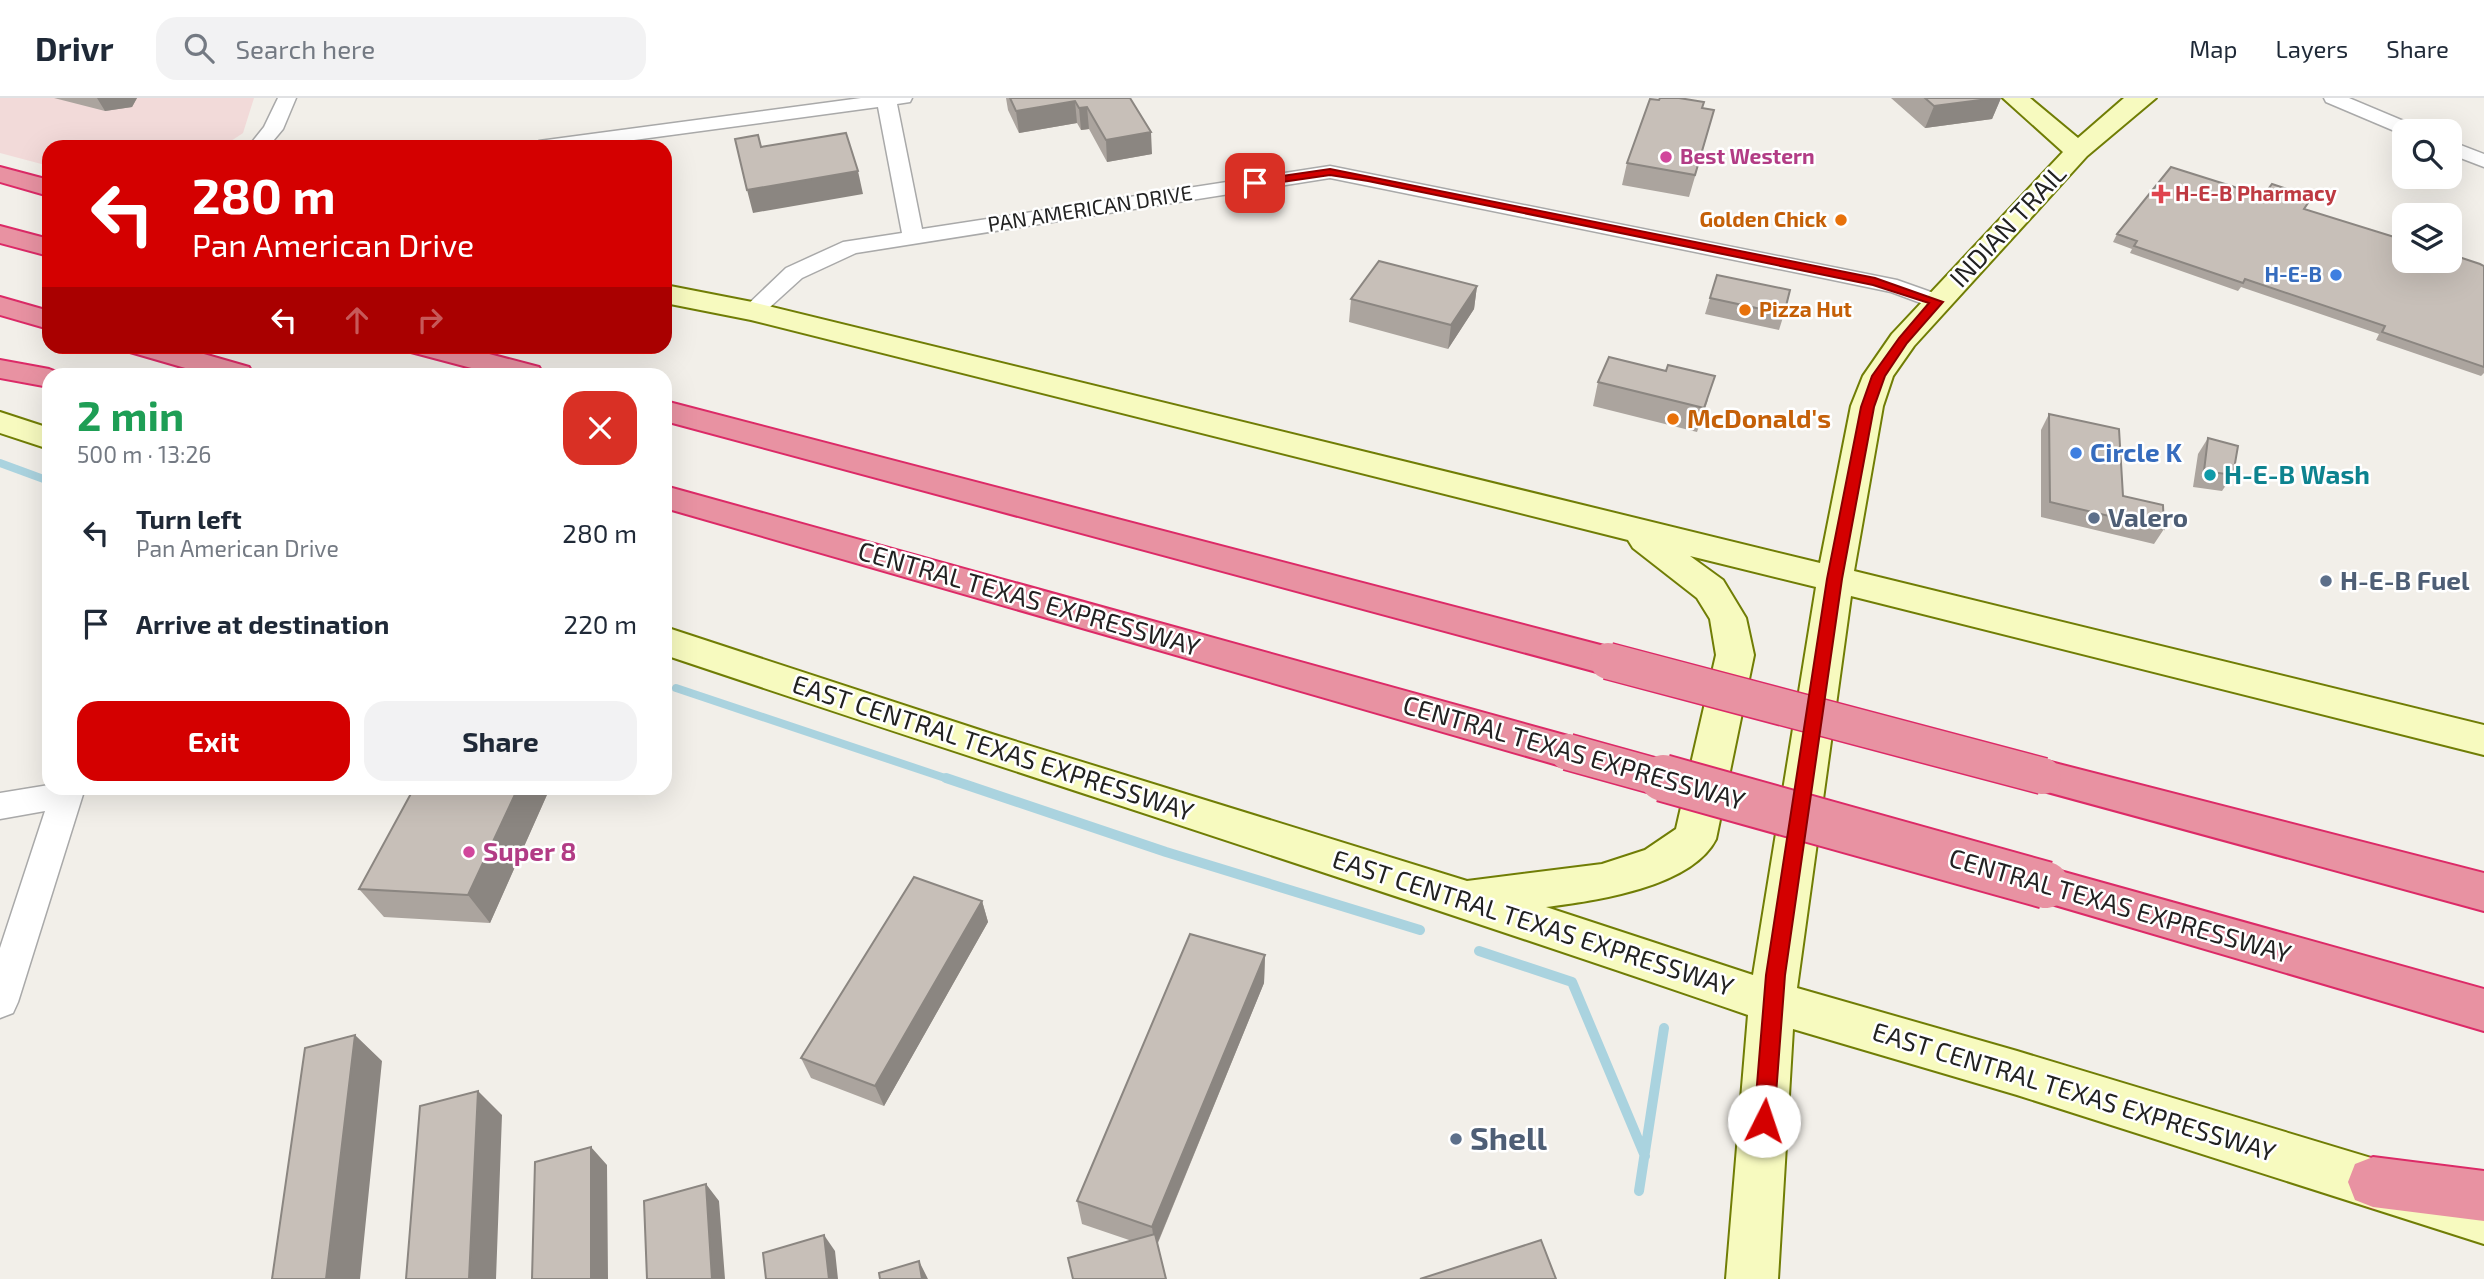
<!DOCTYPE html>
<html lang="en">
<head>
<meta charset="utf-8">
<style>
  :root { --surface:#fff; --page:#f2f2f3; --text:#1f2937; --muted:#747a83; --line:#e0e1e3; --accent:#d40000 }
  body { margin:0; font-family:"Exo 2",sans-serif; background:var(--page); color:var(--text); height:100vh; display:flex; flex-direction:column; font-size:26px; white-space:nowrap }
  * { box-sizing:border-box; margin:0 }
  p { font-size:23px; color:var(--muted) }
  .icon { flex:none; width:38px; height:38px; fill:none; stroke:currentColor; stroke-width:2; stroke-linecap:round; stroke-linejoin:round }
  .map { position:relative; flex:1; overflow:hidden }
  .sheet { position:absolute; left:42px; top:270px; width:630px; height:427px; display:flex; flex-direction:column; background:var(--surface); border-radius:21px; box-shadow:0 7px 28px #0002 }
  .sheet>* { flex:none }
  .hud { position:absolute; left:42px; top:42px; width:630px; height:214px; border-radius:21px; box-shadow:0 7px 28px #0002; background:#d40000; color:#fff; overflow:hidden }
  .tools { position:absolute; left:2392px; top:21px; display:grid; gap:14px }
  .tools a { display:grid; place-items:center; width:70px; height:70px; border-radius:14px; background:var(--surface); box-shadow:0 7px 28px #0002; font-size:35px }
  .pin { position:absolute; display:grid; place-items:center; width:60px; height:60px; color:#fff; margin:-30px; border-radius:14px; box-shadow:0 4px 10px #0006 }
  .me { position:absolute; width:77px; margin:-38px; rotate:4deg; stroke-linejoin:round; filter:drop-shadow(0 0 5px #0008) }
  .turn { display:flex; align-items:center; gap:24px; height:147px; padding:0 35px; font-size:32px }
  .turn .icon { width:91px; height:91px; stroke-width:2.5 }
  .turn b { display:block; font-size:49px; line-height:60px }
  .lanes { display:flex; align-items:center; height:66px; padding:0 35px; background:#0003; justify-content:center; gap:35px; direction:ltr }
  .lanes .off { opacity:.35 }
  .round { display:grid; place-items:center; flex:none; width:74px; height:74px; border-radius:21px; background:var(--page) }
  .summary { display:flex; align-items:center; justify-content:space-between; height:119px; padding:0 35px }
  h1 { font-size:42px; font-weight:700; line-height:52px; color:#1e9e55 }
  .primary-button { display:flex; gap:14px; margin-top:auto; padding:14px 35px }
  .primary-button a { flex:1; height:80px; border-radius:21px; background:var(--accent); color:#fff; font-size:28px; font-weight:700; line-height:80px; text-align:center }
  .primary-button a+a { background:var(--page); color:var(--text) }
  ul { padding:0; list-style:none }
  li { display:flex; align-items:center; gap:21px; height:91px; padding:0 35px }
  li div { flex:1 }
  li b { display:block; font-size:26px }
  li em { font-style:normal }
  header { display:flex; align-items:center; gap:42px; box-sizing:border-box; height:98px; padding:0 35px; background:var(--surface); border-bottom:2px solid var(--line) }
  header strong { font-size:33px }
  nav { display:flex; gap:38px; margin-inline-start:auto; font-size:24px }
  .search { width:490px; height:63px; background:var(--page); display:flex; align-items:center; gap:18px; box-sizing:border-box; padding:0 24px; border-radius:21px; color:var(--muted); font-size:26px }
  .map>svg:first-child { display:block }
</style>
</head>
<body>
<header>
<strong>Drivr</strong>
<div class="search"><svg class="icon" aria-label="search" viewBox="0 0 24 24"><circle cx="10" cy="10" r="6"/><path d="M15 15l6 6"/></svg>Search here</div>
<nav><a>Map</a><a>Layers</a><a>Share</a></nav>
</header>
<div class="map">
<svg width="2484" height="1181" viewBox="0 0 2484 1181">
  <rect width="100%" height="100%" fill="#f2efe9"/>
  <path fill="#f2dad9" d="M0,0h254l-11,35 -21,14h-173v19l-49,-13z"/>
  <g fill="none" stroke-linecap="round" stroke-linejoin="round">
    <path stroke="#aad3df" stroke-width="8" d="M0,365l49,18
      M676,590l275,92"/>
    <path stroke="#aad3df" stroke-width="10" d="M946,680l220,74 254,78
      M1479,853l93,31 73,174
      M1639,1093l25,-163"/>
    <g stroke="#a9a9a9" stroke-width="3">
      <path id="street" d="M278,0h18l-13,31 -15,18h-20l16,-20z
        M861,0h51l-2,4 -13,2 25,125 408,-63 567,114 48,17 3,5 -3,5 -8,2 -46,-17 -82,-17 -479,-97 -474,75 -54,25 -42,38h-16l-3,-5 45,-43 57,-26 59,-9 -24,-126 -296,40h-53l10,-6z
        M2324,0h25l69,29 3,4h-17v4l-78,-33z
        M2450,43l34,13v13l-34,-13z
        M49,687v3h36l-67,214 -5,11 -13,5v-70l45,-137 -45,8v-26z"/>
    </g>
    <g stroke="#707d05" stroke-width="4">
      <path id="secondary" d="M2003,0h27l48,40 46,-40h32l-69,58 -173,190 -21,30 -10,30 -29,165 630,154v30l-633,-159 -54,392 220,63 467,141v52l-467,-149 -224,-66 -15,250h-52l22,-264c-360,-124 -723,-239 -1083,-360v-28l330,108 472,146 135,-17 43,-14 31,-21 40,-174 -6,-36 -13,-21 -64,-50 -5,-8 -877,-220 -86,-17v-18l87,17 1068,261 31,-157 12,-30 29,-42 171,-182zM1690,458l126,31 -63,388 -207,-68c49,-6 146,-20 170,-68l38,-184 -8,-37 -23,-38z
        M0,314l49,16v21l-49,-16z"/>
    </g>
    <g stroke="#dc2a67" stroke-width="4">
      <path id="highway" d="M0,69l49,13v16l-49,-14z
        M0,128l49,13v17l-49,-13z
        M0,199l49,14v18l-49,-14z
        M126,248h50l73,21 4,7h-47l-76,-22z
        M407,248h52l80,21 4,7h-49l-83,-22z
        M0,262l49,9 13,5h-13v13l-49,-9z
        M665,303l943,246 13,4 6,10 -6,10 -13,4 -943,-254z
        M665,388l903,250 14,5 6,11 -6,11 -14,5 -903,-260z
        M2043,662l441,113v38l-455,-124 -6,-11 6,-11z
        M2046,769l438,122v42l-453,-133 -7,-13 7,-13z
        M2373,1059l111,14v50l-111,-14 -18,-7 -7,-18 7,-18z"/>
    </g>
    <use href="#street" fill="#fff" fill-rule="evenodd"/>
    <use href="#secondary" fill="#f7fabf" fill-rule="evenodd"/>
    <use href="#highway" fill="#e892a2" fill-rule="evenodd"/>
    <g stroke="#dc2a67" stroke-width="39" stroke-linecap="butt">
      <path id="highway-bridge-far1" d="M1608,563l435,115
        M1568,654l101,28"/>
    </g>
    <g stroke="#dc2a67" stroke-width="50" stroke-linecap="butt">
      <path id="highway-bridge" d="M1663,680l383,107"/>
    </g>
    <use href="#highway-bridge-far1" stroke="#e892a2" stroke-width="36"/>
    <use href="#highway-bridge" stroke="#e892a2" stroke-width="46"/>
  </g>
  <path fill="#aba49e" d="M54,0h83l-5,9 -27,4z
    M1006,0h124l22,56 -45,8 -18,-33 -8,1 -4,-7 -58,10 -11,-23z
    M1891,0h110l-9,21 -67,9z
    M1703,10l5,24 -19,65 -67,-12 5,-22z
    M2304,111l180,57v107l-3,3 -105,-36 3,-6 -138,-47 -3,4 -108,-38 2,-4 -19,-7 4,-8z
    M1717,177l67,39 -5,16 -74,-16z
    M1477,188l-3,23 -26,40 -99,-27 2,-23z
    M1598,284l110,18 -11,32 -104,-26z
    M2049,316l74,82 41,33 -10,15 -113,-27v-87z
    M2208,340l25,37 -11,16 -29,-4 5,-33z
    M414,690h136l-60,135 -106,-6 -25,-28z
    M982,803l6,21 -104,184 -73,-28 -10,-20z
    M1265,857l-1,28 -106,260 -26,-2 -50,-17 -5,-23z"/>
  <path fill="#8b8681" d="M97,0h40l-5,9 -27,4z
    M1996,0h5l-9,21 -67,9 9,-22z
    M1075,3l2,22 -58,10 -3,-22z
    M1087,9l2,22 -8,1 -2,-22z
    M1151,34l1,22 -45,8 -1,-22z
    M858,73l5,23 -110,19 -6,-23z
    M1477,188l-3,23 -26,40 3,-24z
    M518,690h32l-60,135 -22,-28z
    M982,803l6,21 -104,184 -9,-20z
    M1265,857l-1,28 -109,266 -3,-22z
    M355,937l27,26 -22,218h-34z
    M478,993l24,24 -6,164h-27z
    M591,1049l16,18 1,114h-17z
    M706,1086l13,17 6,78h-13z
    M824,1137l11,16 3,28h-9z
    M919,1163l9,18h-6z"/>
  <path fill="#c7bfb8" stroke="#8b8681" stroke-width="2" d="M1010,0h120l21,34 -45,8 -19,-33 -8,1 -4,-7 -59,10z
    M1660,0h19l25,4 -2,6 12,2 -19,65 -68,-12 23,-64 9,1z
    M1925,0h71l-62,8z
    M846,35l12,38 -111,19 -12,-51 23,-4 3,12z
    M2171,69l92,29 9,-12 40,13 -8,12 100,31v21h46v-7l30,10 4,2v101l-102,-35 3,-6 -140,-47 -2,4 -109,-37 3,-5 -20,-7z
    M1379,163l98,25 -26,39 -100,-26z
    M1717,177l73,15 -6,24 -74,-16z
    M1609,259l57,14 2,-6 47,11 -11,32 -106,-26z
    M2049,316l70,15 4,67 40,9 1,24 -114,-27z
    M2208,340l30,8 -5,29 -29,-4z
    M414,690h104l-50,107 -109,-6z
    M914,779l68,24 -107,185 -74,-28z
    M1190,836l75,21 -113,272 -75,-26z
    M355,937l-29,244h-54l33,-231z
    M478,993l-9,188h-63l14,-173z
    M591,1049v132h-59l3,-117z
    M706,1086l6,95h-65l-3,-78z
    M1155,1136l11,45h-93l-5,-21z
    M824,1137l5,44h-63l-3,-26z
    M1541,1142l15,39h-136z
    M919,1163l3,18h-42l-1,-6z"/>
  <path fill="#d40000" stroke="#8a0000" stroke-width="2" d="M1330,71l545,109 68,24 -36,41 -22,33 -11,31 -32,172 -57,396 -11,146 -3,6 -7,3 -8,-3 -2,-6 12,-146 61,-396 34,-172 11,-31 27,-38 30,-35 -56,-18 -505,-104 -38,-6 -75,11 -5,-3 5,-3z"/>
  <g fill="#d1479c" stroke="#fff" stroke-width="2.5">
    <circle cx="1666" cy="59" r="7"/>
    <circle cx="469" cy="754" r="7"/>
  </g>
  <path fill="#e0444e" stroke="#fff" stroke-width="2.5" d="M2157.5 85.5h7v7h7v7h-7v7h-7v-7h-7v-7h7z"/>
  <g fill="#e8710a" stroke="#fff" stroke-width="2.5">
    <circle cx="1841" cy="122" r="7"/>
    <circle cx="1745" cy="212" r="7"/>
    <circle cx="1673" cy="321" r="7"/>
  </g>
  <g fill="#3f7fe0" stroke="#fff" stroke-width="2.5">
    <circle cx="2336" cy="177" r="7"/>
    <circle cx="2076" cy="355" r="7"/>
  </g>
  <circle fill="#0f9aa8" stroke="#fff" stroke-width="2.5" cx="2210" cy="377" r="7"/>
  <g fill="#5c6f8a" stroke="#fff" stroke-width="2.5">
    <circle cx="2094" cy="420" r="7"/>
    <circle cx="2326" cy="483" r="7"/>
    <circle cx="1456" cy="1041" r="7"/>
  </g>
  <g text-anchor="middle" stroke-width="5" stroke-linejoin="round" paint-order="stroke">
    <g font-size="21" font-weight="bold" fill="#b23c85" stroke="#fff" text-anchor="start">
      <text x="1680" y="66">Best Western</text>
    </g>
    <g font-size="21" font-weight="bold" fill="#be3a42" stroke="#fff" text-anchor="start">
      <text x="2175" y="103">H-E-B Pharmacy</text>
    </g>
    <g font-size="21" fill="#222" stroke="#fff">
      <text transform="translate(1090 111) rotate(-9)" y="7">PAN AMERICAN DRIVE</text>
    </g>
    <g font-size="21" font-weight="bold" fill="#c56008" stroke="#fff" text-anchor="end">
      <text x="1827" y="129">Golden Chick</text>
      <text x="1759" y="219" text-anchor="start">Pizza Hut</text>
    </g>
    <g font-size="21" font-weight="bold" fill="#366cbe" stroke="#fff" text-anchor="end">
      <text x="2322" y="184">H-E-B</text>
    </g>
    <g font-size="26" fill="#222" stroke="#fff">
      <text transform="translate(2008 128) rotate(-47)" y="9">INDIAN TRAIL</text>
      <text transform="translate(1029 501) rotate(16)" y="9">CENTRAL TEXAS EXPRESSWAY</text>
      <text transform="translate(993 650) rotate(18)" y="9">EAST CENTRAL TEXAS EXPRESSWAY</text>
      <text transform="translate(1574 655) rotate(16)" y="9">CENTRAL TEXAS EXPRESSWAY</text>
      <text transform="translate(2120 808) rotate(16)" y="9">CENTRAL TEXAS EXPRESSWAY</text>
      <text transform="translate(1533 825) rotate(18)" y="9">EAST CENTRAL TEXAS EXPRESSWAY</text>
      <text transform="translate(2074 994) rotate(17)" y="9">EAST CENTRAL TEXAS EXPRESSWAY</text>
    </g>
    <g font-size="26" font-weight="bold" fill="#c56008" stroke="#fff" text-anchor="start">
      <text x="1687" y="330">McDonald's</text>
    </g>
    <g font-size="26" font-weight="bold" fill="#366cbe" stroke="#fff" text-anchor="start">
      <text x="2090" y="364">Circle K</text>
    </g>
    <g font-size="26" font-weight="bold" fill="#0d838f" stroke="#fff" text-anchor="start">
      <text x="2224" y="386">H-E-B Wash</text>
    </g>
    <g font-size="26" font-weight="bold" fill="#4e5e75" stroke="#fff" text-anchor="start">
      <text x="2108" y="429">Valero</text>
      <text x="2340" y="492">H-E-B Fuel</text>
    </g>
    <g font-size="26" font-weight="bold" fill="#b23c85" stroke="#fff" text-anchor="start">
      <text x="483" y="763">Super 8</text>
    </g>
    <g font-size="32" font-weight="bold" fill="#4e5e75" stroke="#fff" text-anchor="start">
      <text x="1470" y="1052">Shell</text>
    </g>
  </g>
</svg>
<div class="tools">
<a><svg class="icon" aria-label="search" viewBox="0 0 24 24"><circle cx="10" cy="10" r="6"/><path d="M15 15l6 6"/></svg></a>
<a><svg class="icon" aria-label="layers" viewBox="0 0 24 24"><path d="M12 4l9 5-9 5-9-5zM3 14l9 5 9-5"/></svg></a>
</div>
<div class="pin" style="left:1255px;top:85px;background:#d93025"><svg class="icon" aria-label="arrive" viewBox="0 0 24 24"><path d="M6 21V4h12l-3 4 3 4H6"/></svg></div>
<svg class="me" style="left:1764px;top:1023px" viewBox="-20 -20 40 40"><circle r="19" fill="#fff"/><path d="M0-13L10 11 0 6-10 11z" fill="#d40000"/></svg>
<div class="hud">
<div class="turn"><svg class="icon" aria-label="left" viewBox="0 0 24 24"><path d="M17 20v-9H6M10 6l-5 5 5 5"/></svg><div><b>280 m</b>Pan American Drive</div></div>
<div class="lanes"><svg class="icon" aria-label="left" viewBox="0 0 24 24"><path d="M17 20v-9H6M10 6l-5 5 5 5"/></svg><svg class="icon off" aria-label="ahead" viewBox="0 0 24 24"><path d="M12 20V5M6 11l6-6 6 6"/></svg><svg class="icon off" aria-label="right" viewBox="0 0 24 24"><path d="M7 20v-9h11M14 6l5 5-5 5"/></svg></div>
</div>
<section class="sheet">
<div class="summary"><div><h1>2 min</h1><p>500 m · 13:26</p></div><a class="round" style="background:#d93025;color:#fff"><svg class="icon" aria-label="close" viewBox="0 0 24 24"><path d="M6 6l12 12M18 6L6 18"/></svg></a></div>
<ul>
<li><svg class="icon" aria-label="left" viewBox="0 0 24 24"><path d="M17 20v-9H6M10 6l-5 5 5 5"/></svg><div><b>Turn left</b><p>Pan American Drive</p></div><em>280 m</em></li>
<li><svg class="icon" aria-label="arrive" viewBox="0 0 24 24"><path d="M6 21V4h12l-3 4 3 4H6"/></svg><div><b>Arrive at destination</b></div><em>220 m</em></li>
</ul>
<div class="primary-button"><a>Exit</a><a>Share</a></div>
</section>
</div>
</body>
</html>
